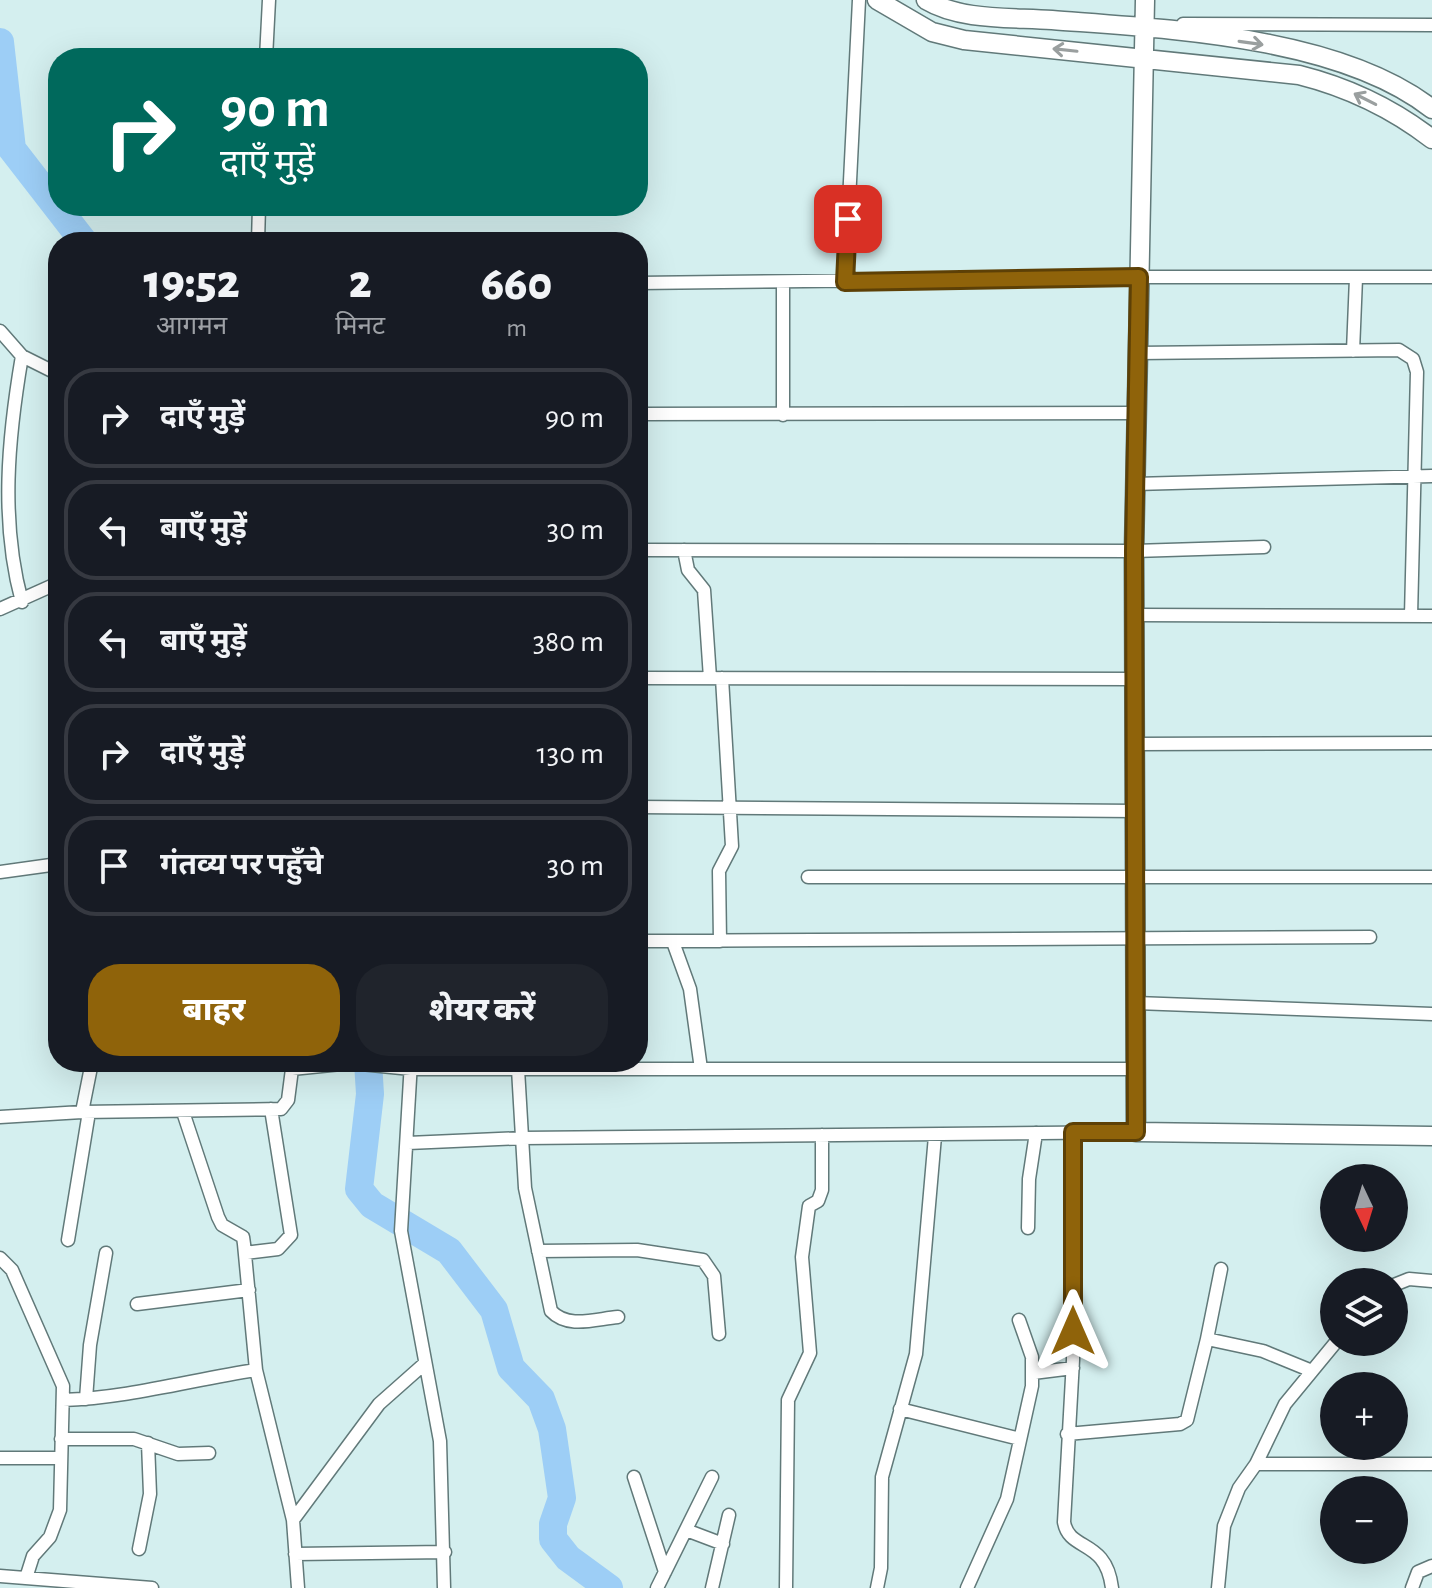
<!DOCTYPE html>
<html lang="hi">
<head>
<meta charset="utf-8">
<style>
  :root { --surface:#171b24; --page:#20242c; --text:#f1f3f6; --muted:#9ea1a6; --line:#363941; --accent:#8f630a }
  body { margin:0; font-family:"Alegreya Sans","Noto Sans Devanagari",sans-serif; background:var(--page); color:var(--text); height:100vh; display:flex; flex-direction:column; font-size:30px; white-space:nowrap }
  * { box-sizing:border-box; margin:0 }
  p { font-size:26px; color:var(--muted) }
  .icon { flex:none; width:44px; height:44px; fill:none; stroke:currentColor; stroke-width:2; stroke-linecap:round; stroke-linejoin:round }
  .map { position:relative; flex:1; overflow:hidden }
  .details { position:absolute; left:48px; top:232px; width:600px; height:840px; display:flex; flex-direction:column; background:var(--surface); border-radius:32px; box-shadow:0 8px 32px #0002 }
  .details>* { flex:none }
  .top-card { position:absolute; left:48px; top:48px; width:600px; height:168px; border-radius:32px; box-shadow:0 8px 32px #0002; background:#00695c; color:#fff; overflow:hidden }
  .needle { width:52px; rotate:176deg }
  .buttons { position:absolute; left:1320px; top:1164px; display:grid; gap:16px }
  .buttons a { display:grid; place-items:center; width:88px; height:88px; border-radius:50%; background:var(--surface); box-shadow:0 8px 32px #0002; font-size:40px }
  .pin { position:absolute; display:grid; place-items:center; width:68px; height:68px; color:#fff; margin:-34px; border-radius:16px; box-shadow:0 4px 12px #0006 }
  .me { position:absolute; width:88px; margin:-44px; rotate:0deg; stroke-linejoin:round; filter:drop-shadow(0 0 6px #0008) }
  .turn { display:flex; align-items:center; gap:28px; height:168px; padding:0 40px; font-size:36px }
  .turn .icon { width:104px; height:104px; stroke-width:2.5 }
  .turn b { display:block; font-size:56px; line-height:68px }
  .eta { display:flex; justify-content:space-evenly; align-items:center; height:136px; text-align:center }
  .eta b { font-size:48px; font-weight:800; line-height:56px }
  .button { display:flex; gap:16px; margin-top:auto; padding:16px 40px }
  .button a { flex:1; height:92px; border-radius:32px; background:var(--accent); color:#fff; font-size:32px; font-weight:800; line-height:92px; text-align:center }
  .button a+a { background:var(--page); color:var(--text) }
  ul { padding:0; list-style:none }
  li { display:flex; align-items:center; gap:24px; height:100px; margin:0 16px 12px; padding:0 24px; border:4px solid var(--line); border-radius:32px }
  li div { flex:1 }
  li b { display:block; font-size:30px }
  li em { font-style:normal }
  .map>svg:first-child { display:block }
</style>
</head>
<body>
<div class="map">
<svg width="1432" height="1588" viewBox="0 0 1432 1588">
  <rect width="100%" height="100%" fill="#d4efef"/>
  <g fill="none" stroke-linecap="round" stroke-linejoin="round">
    <path stroke="#9dcef6" stroke-width="28" d="M0,42l12,107 72,93
      M368,1062l2,32 -11,95 13,16 77,46 45,59 17,58 30,31 11,30 10,69 -9,26v15l15,19 41,30"/>
    <g stroke="#617979" stroke-width="15">
      <path id="street" d="M1183,24l249,1
        M266,58l3,-58
        M258,242l1,-36
        M845,282l14,-282
        M638,283l501,-6h293
        M783,283v132
        M0,331l22,25 36,18
        M1353,351l3,-73
        M1138,353l261,-3 14,9 4,13 -6,244
        M638,414l501,-1
        M1135,484l297,-8
        M638,550l496,1 130,-4
        M684,550l4,20 16,20 6,88
        M22,602c-22,-81 -14,-164 0,-246
        M0,609l58,-26
        M1137,615l295,1
        M638,678l498,1
        M1136,744l296,-1
        M638,807l498,4
        M0,872l58,-8
        M808,877h624
        M638,941l732,-4
        M720,941l-1,-70 13,-25 -10,-168
        M673,942l17,47 11,80
        M1136,1003l296,11
        M411,1062l-10,169 39,210 4,147
        M518,1069l7,119 26,123c17,18 44,8 67,6
        M82,1112l10,-50
        M0,1117l82,-5 199,-3 7,-9 4,-31 59,-6 60,6h723
        M1073,1132v228l-9,162c5,30 42,16 48,66
        M408,1143l115,-5 613,-6
        M1028,1228l1,-49 7,-46
        M68,1240l21,-128
        M538,1251l99,-1 66,10 11,16 5,58
        M245,1253l33,-4 13,-14 -20,-126
        M0,1258l12,12 51,116 -3,124 -10,27 -17,19 -7,22
        M1221,1269l-14,70 56,12 49,20
        M1394,1285l15,-6 23,2
        M137,1304l112,-14
        M256,1370l37,150 5,68
        M1033,1373l40,-5
        M86,1399l4,-54 16,-92
        M63,1400c65,-2 128,-20 193,-30l-12,-126 -1,-7 -21,-12 -4,-8 -35,-105
        M900,1409l120,30
        M1067,1434l113,-10 7,-4 20,-81
        M61,1439h73l44,15 31,-1
        M0,1458h61
        M1256,1464h176
        M634,1477l31,95
        M293,1520l86,-116 44,-39
        M686,1530l37,14
        M139,1549l11,-55 -2,-51
        M295,1554l150,-2
        M0,1576l152,12
        M657,1588l55,-111
        M712,1588l17,-73
        M786,1588l2,-188 22,-47 -8,-96 7,-51 9,-5 4,-11v-55
        M877,1588l4,-20 1,-91 34,-123 19,-218
        M967,1588l40,-89 25,-113v-29l-13,-37
        M1218,1588l6,-62 15,-38 17,-24 29,-60 51,-62
        M1412,1588l6,-16 14,-6"/>
    </g>
    <g stroke="#617979" stroke-width="21">
      <path id="secondary" d="M877,0l55,32 32,8 335,35c48,12 94,34 133,64
        M926,0c35,21 86,17 126,20 115,9 287,16 380,89
        M1145,0l-11,551 2,581 296,4"/>
    </g>
    <use href="#street" stroke="#fff" stroke-width="12"/>
    <use href="#secondary" stroke="#fff" stroke-width="18"/>
  </g>
  <defs><path id="oneway-shaft" d="M-6 0H5M1.5-3L5.5 0L1.5 3" fill="none" stroke-width="1.6" stroke-linecap="round" stroke-linejoin="round" transform="scale(2)"/></defs>
  <g stroke="#9a9f9f">
    <use href="#oneway-shaft" transform="translate(1251 43) rotate(8)"/>
    <use href="#oneway-shaft" transform="translate(1065 50) rotate(-174)"/>
    <use href="#oneway-shaft" transform="translate(1365 99) rotate(-153)"/>
  </g>
  <g fill="none" stroke-linecap="round" stroke-linejoin="round">
    <g stroke="#5d4006" stroke-width="20">
      <path id="route" d="M848,219l-3,63 294,-5 -5,274 2,581h-63v199"/>
    </g>
    <use href="#route" stroke="#8f630a" stroke-width="14"/>
  </g>
</svg>
<div class="buttons">
<a><svg class="needle" viewBox="-14 -14 28 28"><path d="M0-13l5 13h-10z" fill="#e53935"/><path d="M0 13l5-13h-10z" fill="#9ea1a6"/></svg></a>
<a><svg class="icon" aria-label="layers" viewBox="0 0 24 24"><path d="M12 4l9 5-9 5-9-5zM3 14l9 5 9-5"/></svg></a>
<a>+</a>
<a>−</a>
</div>
<div class="pin" style="left:848px;top:219px;background:#d93025"><svg class="icon" aria-label="arrive" viewBox="0 0 24 24"><path d="M6 21V4h12l-3 4 3 4H6"/></svg></div>
<svg class="me" style="left:1073px;top:1331px" viewBox="-20 -20 40 40"><path d="M0-17L14 15 0 8-14 15z" fill="#8f630a" stroke="#fff" stroke-width="4"/></svg>
<div class="top-card">
<div class="turn"><svg class="icon" aria-label="right" viewBox="0 0 24 24"><path d="M7 20v-9h11M14 6l5 5-5 5"/></svg><div><b>90 m</b>दाएँ मुड़ें</div></div>
</div>
<section class="details">
<div class="eta">
<div><b>19:52</b><p>आगमन</p></div>
<div><b>2</b><p>मिनट</p></div>
<div><b>660</b><p>m</p></div>
</div>
<ul>
<li><svg class="icon" aria-label="right" viewBox="0 0 24 24"><path d="M7 20v-9h11M14 6l5 5-5 5"/></svg><div><b>दाएँ मुड़ें</b></div><em>90 m</em></li>
<li><svg class="icon" aria-label="left" viewBox="0 0 24 24"><path d="M17 20v-9H6M10 6l-5 5 5 5"/></svg><div><b>बाएँ मुड़ें</b></div><em>30 m</em></li>
<li><svg class="icon" aria-label="left" viewBox="0 0 24 24"><path d="M17 20v-9H6M10 6l-5 5 5 5"/></svg><div><b>बाएँ मुड़ें</b></div><em>380 m</em></li>
<li><svg class="icon" aria-label="right" viewBox="0 0 24 24"><path d="M7 20v-9h11M14 6l5 5-5 5"/></svg><div><b>दाएँ मुड़ें</b></div><em>130 m</em></li>
<li><svg class="icon" aria-label="arrive" viewBox="0 0 24 24"><path d="M6 21V4h12l-3 4 3 4H6"/></svg><div><b>गंतव्य पर पहुँचे</b></div><em>30 m</em></li>
</ul>
<div class="button"><a>बाहर</a><a>शेयर करें</a></div>
</section>
</div>
</body>
</html>
